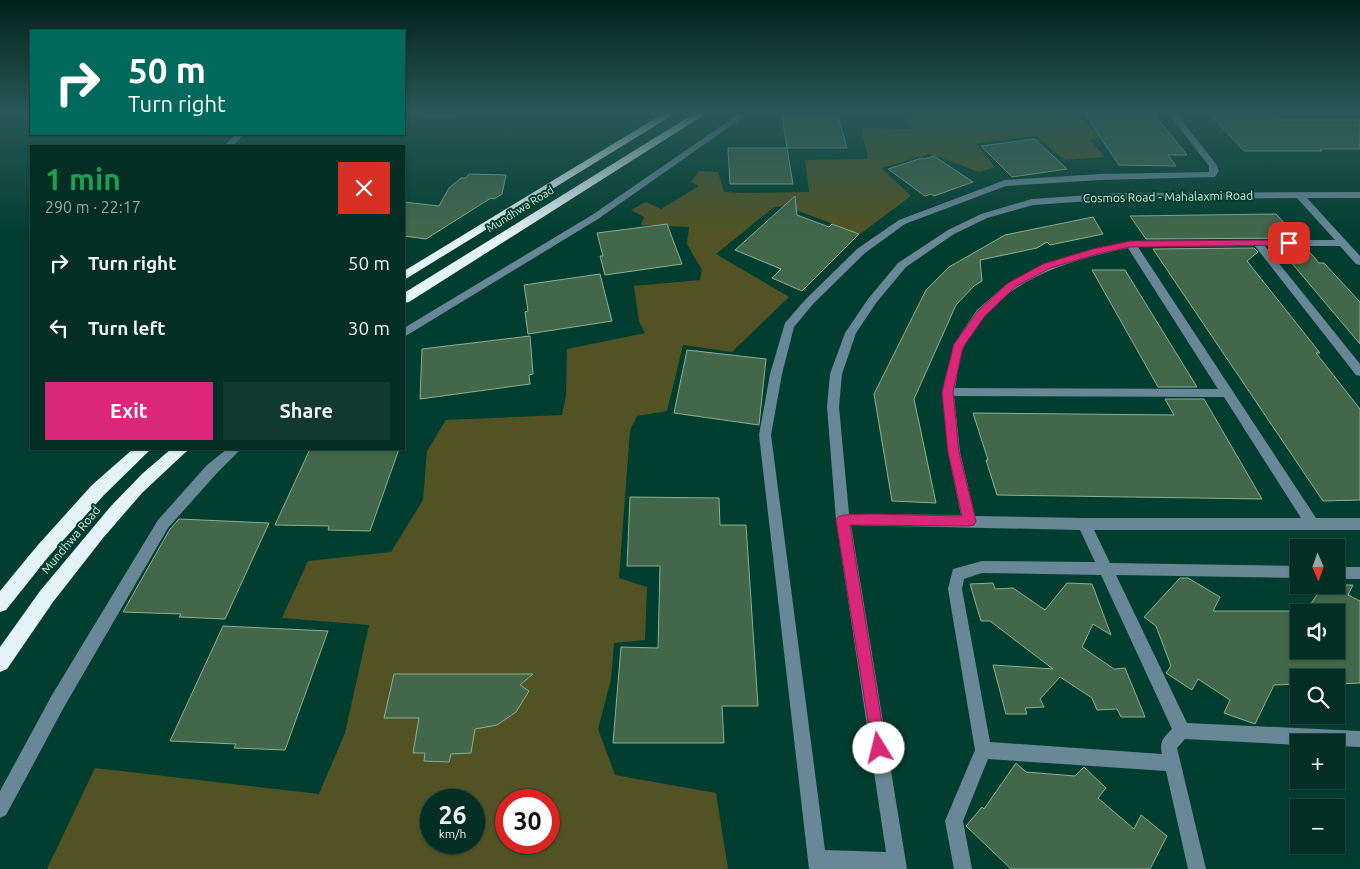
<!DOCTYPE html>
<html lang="en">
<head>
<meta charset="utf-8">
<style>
  :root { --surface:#022e23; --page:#103a30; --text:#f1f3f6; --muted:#96a8a6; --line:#234a41; --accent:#db2777 }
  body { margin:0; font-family:Ubuntu,sans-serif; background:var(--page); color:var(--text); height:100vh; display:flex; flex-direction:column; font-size:19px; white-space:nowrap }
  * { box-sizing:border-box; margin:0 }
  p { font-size:16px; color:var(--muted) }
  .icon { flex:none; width:28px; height:28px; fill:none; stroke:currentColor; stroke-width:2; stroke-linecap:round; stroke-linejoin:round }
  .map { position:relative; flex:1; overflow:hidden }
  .sheet { position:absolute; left:30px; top:145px; width:375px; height:305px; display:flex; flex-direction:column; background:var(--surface); border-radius:0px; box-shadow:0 1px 4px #0004,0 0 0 1px var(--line) }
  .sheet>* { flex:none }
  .banner { position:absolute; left:30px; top:30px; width:375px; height:105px; border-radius:0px; box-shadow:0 1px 4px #0004,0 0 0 1px var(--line); background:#00695c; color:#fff; overflow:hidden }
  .needle { width:32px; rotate:178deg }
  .controls { position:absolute; left:1290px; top:539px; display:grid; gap:10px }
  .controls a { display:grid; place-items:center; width:55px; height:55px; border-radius:0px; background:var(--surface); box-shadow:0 1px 4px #0004,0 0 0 1px var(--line); font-size:25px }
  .speed { position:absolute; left:420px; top:789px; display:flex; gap:10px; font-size:25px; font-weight:700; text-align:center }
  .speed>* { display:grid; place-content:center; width:65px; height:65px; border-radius:50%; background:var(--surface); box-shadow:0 1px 4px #0004,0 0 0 1px var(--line); line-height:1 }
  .speed small { font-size:12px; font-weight:400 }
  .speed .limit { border:8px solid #d22; background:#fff; color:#111 }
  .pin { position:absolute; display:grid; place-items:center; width:42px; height:42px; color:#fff; margin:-21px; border-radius:10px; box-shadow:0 2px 8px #0006 }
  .me { position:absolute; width:55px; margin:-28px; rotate:351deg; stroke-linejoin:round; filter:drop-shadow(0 0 4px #0008) }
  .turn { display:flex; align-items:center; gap:18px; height:105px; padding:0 15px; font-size:22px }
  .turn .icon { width:65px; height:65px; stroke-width:2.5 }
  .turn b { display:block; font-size:35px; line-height:42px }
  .round { display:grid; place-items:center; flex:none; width:52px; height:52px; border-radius:0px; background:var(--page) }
  .overview { display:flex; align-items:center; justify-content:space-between; height:85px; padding:0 15px }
  h1 { font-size:30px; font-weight:700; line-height:38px; color:#1e9e55 }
  .cta { display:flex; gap:10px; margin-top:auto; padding:10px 15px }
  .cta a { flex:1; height:58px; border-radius:0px; background:var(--accent); color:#fff; font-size:20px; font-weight:700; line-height:58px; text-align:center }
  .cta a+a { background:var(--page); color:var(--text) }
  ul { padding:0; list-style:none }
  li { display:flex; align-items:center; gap:15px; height:65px; padding:0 15px }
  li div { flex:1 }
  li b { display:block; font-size:19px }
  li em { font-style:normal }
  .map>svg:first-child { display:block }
</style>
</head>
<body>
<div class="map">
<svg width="1360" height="869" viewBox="0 0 1360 869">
  <rect width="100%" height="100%" fill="#023e2f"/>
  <path fill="#525324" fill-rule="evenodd" d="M917,113h160l23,24 -10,3 15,17 -40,3 -30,-24 -59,8 19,23 -16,5 -49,-18 -49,14 30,28 -51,38 -75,-28 -11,1 -58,47 73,43 -57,55 -49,-7 -16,66 -30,5 -7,14 -11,148 28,9 -2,53 -31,3 -3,36 -13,50 17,46 101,18 12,76h-681l48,-101 224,26 26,-61 24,-108 -87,-7 26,-57 83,-9 32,-52 4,-49 19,-31 116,-5 4,-19 1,-47 78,-16 -6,-12 -5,-35 66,-6 2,-10 -15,-26 2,-17 -48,-2 3,-8 -13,-7 15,-8 15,7 38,-23 -8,-4 8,-11 19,1 6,20 17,1 68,-1 -4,-32 62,-1c2,-11 -6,-17 -4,-31l48,1 -4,-11 11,-3zM431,800h43v42h-43zM506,800h43v42h-43z"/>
  <path fill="#42674a" stroke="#8bb292" d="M1084,113h69l34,42h-19l8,11 -57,-1z
    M1209,113h62l8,7h81v29h-40l2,2h-78z
    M782,116h56l9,32h-60z
    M1035,139l32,30 -55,8 -31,-31z
    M728,148h59l6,36h-63z
    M934,156l39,26 -39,14 -3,-2 -6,2 -37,-27 34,-11 2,1z
    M469,174l37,1 -4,19 -8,5 -3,-1 -65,41 -22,-3v-34l35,4 10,-18 12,-10h5z
    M795,196l2,19 32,12 3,-3 27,10 -57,57 -30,-13 9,-9 -46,-19z
    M1276,214l22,24 -152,1 -16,-23z
    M1093,217l10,17 -53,11 -3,-3 -10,6 -57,12 2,21 -8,5 -18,19 -42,94 22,104 -44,-2 -18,-107 52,-104 23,-23 56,-32z
    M667,224l15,40 -77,11 -5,-19h3l-6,-23z
    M1254,248l4,4 -11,9 73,92h-4l44,56v91l-37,1 -170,-252z
    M1279,248h27l13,15h5l36,39v42z
    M1092,270h33l72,117h-39z
    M600,274l12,47 -84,13 -3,-22 3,-1 -4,-26z
    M530,336l3,38 -4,1 1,9 -110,15 2,-50z
    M687,350l79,9 -7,66 -85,-12z
    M1165,399h39l58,100 -265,-4 -11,-35h2l-15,-47 201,2z
    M310,449h89l-29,82 -42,-1 1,-4 -54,-1z
    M630,497l89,1 1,27h26l12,181h-36l2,37h-111l8,-96 37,1 2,-82h-33z
    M179,519l90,4 -44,96 -46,-2 2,-3 -58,-2 47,-83z
    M1180,578h8l32,19 -7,14h86v39h37v-38h-31l19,-27h29l-5,10 12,6v82l-24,1v-6h-37v6l-25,1 -19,39 -31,-11 6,-13 -32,-21 -6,11 -26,-17 5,-7 -15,-40 -12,-9z
    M993,583l2,6 18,-1 32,22 22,-27 25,1 19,51 -18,-11 -11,23 32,22 11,-1 20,49h-24l-4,-8 -20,1 -5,-12 -32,-21 -20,22 4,8 -19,1 2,6h-21l-13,-49 60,4 -63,-48h-9l-11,-37z
    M223,626l105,5 -43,119 -51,-2 2,-4 -66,-3z
    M394,674h139l-13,11 9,6 -13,21 -19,13 -22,4 -4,24 -20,1 -2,8 -25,-1 1,-8h-12l6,-35h-35z
    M1016,763l10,9 49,4 9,-9 22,21 -8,10 36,31 7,-14 26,21 -17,33h-139l-45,-43 16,-19 2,2z"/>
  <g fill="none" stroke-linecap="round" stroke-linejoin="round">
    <path fill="#698897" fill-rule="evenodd" d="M404,113h60l-15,4 -45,-2z
      M740,113h9l-151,106 -194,118v-9l188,-113z
      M1168,113h8l40,51 3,7 -4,6 -115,3 -94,6 -101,38 -40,29 -52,51 -19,23 -12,47 -11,61 54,415 61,2 -50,-332 -9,-113 3,-33 15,-41 23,-34 30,-36 50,-33 33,-16 51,-15 86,-6 242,-1v6h-53l53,58v9l-4,-1 -16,-18h-75l95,118v12l-4,-1 -101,-129 -117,1 178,271h44v12h-266l16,33 189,3v12l-183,-3 71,148 173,8v16l-24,-1v-4h-37v3l-114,-6 -8,9 29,121h-18l-22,-98 -178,-12 -25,62 9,48h-18l-9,-48 30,-71 -27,-161 5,-20 29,-8 113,1 -15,-32 -229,-5 56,344h-98l-50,-434 11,-61 15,-51 20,-23 52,-51 42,-29 106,-40 95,-6 109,-2v-6zM1297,198l38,42 -204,1 -39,8 -49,15 -35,19 -31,27 -23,34 -12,48 6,60 13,63 -112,-1 -10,-107 3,-33 14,-41 20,-30 30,-36 48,-33 33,-16 46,-13 85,-6zM1128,248l90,141 -263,-1c3,-13 3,-30 9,-41 31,-65 100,-86 164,-99zM954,396l270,1 77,121h-217l-109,-2 -15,-64zM982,573l119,2 71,154c-8,8 -13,12 -10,25l-172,-12 -28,-153 2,-10z
      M236,134h8l-11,12h-9z
      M227,449h14l-24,24 -49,55 -104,179 -58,108 -6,3v-27l52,-96 106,-175 49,-55z
      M1336,567h24v12h-24z"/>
    <path fill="#e4f3fa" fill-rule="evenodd" d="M664,113h12l-272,167v-9z
      M695,113h12l-298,189 -5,1v-10z
      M133,449h18l-47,46 -55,61 -43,54 -6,2v-21l37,-45 55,-61z
      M171,449h18l-47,44 -39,45 -50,64 -46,67 -7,3v-25l40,-56 71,-85 31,-32z"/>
  </g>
  <linearGradient id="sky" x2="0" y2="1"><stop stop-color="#01221a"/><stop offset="0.48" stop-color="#285858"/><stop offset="1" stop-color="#285858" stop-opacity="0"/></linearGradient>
  <rect width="1360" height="235" fill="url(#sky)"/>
  <path fill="#db2777" stroke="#8e194d" d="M1289,240l3,1v4l-162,2 -32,7 -48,14 -35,19 -30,29 -22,31 -10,45 6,60 17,69 -2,4 -5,1 -119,-1 36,223 -2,5 -5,2 -6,-2 -37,-233 2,-3 5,-2 30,-1 89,2 -14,-64 -6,-60 12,-48 24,-33 30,-28 35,-19 50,-15 37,-8z"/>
  <g text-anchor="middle" stroke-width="4" stroke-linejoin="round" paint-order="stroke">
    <g font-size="11" fill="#d3eee4" stroke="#023e2f">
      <text transform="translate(520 209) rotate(-32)" y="4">Mundhwa Road</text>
    </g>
    <g font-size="12" fill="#d3eee4" stroke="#023e2f">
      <text transform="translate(1168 197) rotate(-1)" y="4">Cosmos Road - Mahalaxmi Road</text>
      <text transform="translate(71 540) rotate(-50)" y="4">Mundhwa Road</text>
    </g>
  </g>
</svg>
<div class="controls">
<a><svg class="needle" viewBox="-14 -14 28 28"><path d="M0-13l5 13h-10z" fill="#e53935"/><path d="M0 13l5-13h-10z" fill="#96a8a6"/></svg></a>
<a><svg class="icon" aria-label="sound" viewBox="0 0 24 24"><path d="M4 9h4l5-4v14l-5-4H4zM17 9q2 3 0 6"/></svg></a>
<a><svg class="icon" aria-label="search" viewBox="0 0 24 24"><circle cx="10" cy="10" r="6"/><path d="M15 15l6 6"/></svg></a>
<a>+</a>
<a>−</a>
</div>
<div class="speed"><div>26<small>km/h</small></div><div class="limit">30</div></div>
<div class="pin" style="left:1289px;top:243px;background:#d93025"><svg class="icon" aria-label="arrive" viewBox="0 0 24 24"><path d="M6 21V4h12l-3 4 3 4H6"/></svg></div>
<svg class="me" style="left:879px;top:748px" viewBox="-20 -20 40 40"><circle r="19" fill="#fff"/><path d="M0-13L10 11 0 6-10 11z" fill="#db2777"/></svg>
<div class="banner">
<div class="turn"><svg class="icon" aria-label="right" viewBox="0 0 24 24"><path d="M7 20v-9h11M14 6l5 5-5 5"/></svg><div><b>50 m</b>Turn right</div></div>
</div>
<section class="sheet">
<div class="overview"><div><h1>1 min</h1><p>290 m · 22:17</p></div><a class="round" style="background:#d93025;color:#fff"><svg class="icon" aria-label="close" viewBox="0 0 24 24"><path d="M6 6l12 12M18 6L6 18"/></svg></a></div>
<ul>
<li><svg class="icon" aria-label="right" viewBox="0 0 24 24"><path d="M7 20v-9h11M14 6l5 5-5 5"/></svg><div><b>Turn right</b></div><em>50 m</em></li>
<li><svg class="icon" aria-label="left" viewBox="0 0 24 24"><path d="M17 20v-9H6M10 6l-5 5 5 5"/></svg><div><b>Turn left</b></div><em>30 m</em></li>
</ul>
<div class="cta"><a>Exit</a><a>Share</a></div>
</section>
</div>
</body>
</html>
